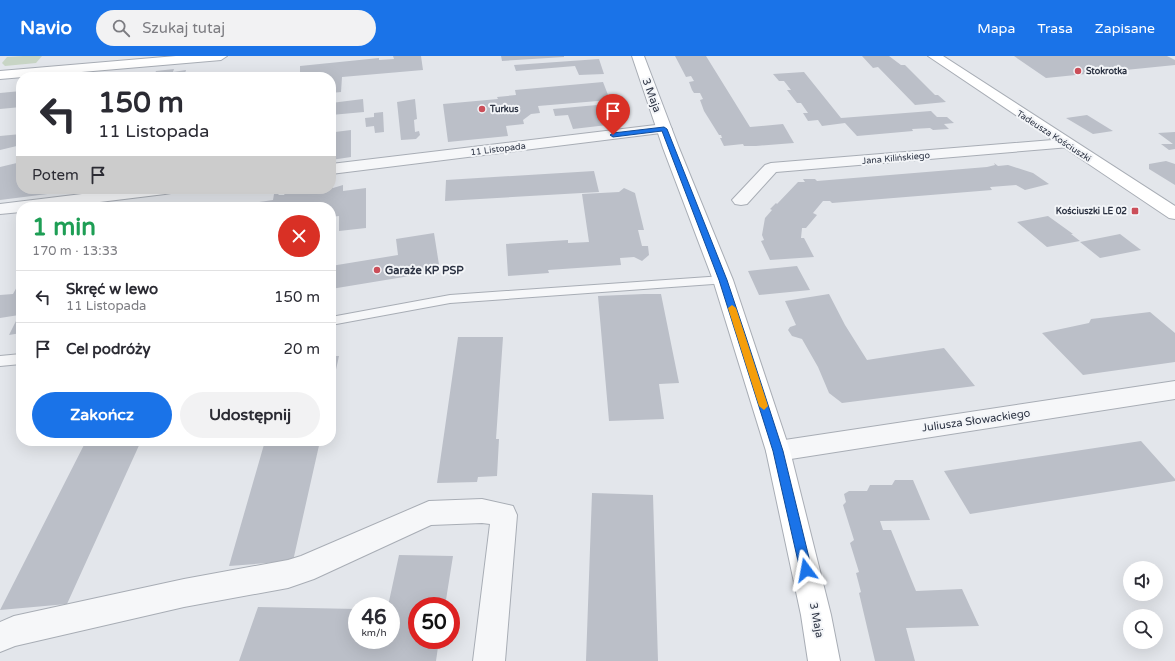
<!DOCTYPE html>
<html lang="pl">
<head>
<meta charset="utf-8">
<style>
  :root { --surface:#fff; --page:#f2f2f3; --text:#2b2b33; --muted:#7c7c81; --line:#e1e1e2; --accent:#1a73e8 }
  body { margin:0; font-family:"Varela Round",sans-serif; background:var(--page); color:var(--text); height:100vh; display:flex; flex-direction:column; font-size:15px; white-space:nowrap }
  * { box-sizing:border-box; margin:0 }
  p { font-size:13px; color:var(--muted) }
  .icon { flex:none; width:22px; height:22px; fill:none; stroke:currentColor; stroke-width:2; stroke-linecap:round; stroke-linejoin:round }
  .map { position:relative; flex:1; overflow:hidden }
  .sheet { position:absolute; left:16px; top:146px; width:320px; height:244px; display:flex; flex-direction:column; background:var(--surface); border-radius:16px; box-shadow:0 4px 16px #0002 }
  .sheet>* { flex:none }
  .hud { position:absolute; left:16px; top:16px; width:320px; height:122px; border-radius:16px; box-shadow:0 4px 16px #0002; background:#fff; color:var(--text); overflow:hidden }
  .tools { position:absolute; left:1123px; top:505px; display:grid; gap:8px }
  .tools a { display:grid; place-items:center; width:40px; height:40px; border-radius:50%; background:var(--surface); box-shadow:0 4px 16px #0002; font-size:20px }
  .speed { position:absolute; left:348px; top:541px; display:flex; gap:8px; font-size:20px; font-weight:700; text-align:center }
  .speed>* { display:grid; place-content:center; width:52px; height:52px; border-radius:50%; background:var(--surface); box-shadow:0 4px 16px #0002; line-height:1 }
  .speed small { font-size:10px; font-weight:400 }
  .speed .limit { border:6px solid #d22; background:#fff; color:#111 }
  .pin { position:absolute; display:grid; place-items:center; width:34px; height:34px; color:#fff; margin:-41px -17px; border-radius:50% 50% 50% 0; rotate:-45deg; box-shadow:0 0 4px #0007 }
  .pin .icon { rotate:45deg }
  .me { position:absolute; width:44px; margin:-22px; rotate:347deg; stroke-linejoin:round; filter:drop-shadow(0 0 3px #0008) }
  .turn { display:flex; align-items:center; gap:14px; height:84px; padding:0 16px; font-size:18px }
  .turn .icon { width:52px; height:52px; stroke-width:2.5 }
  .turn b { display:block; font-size:28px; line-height:34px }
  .then { display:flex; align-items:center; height:38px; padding:0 16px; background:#0003; gap:8px; font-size:15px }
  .round { display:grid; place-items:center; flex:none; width:42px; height:42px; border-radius:21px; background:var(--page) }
  .headline { display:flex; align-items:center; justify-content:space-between; height:68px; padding:0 16px }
  h1 { font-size:24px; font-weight:700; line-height:30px; color:#1e9e55 }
  .button { display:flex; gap:8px; margin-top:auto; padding:8px 16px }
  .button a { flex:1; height:46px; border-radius:24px; background:var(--accent); color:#fff; font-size:16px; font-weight:700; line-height:46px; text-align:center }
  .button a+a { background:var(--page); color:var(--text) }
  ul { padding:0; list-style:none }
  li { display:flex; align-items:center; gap:12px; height:52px; padding:0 16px; border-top:1px solid var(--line) }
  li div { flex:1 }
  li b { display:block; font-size:15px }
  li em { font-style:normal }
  header { display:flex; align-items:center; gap:24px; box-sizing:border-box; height:56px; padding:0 20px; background:var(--accent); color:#fff }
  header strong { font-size:19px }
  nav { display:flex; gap:22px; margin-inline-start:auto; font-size:14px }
  .search { width:280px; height:36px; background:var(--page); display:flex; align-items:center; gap:10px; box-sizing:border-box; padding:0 14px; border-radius:22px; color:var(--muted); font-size:15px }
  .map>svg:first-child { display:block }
</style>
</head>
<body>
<header>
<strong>Navio</strong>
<div class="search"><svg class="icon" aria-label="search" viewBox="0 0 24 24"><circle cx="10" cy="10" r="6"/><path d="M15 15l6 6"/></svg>Szukaj tutaj</div>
<nav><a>Mapa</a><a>Trasa</a><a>Zapisane</a></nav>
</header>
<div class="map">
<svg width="1175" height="605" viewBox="0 0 1175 605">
  <rect width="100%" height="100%" fill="#e3e6eb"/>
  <path fill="#c8d5c5" d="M23,0h19l-6,7 -31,3 -3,-3 5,-6z"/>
  <path fill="#bbbfc8" d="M393,0h28l2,14 -81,7 -1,15 -10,1v-16h-31v-11l79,-8v2l15,-1z
    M501,0h63v1l-62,4z
    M675,0h31l44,71 33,-3 11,19 -38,3h-12l-1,-2 -19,2 -4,-8h2l-1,-3h-2l-15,-24 -4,-11 3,-1 -3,-6h-6l-2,-3 -3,-8 5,-1 -3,-5 -5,1z
    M862,0h27l12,9h4l30,30h3l8,7 -31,3 -37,-38 -5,1z
    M1014,0h153l8,4v5l-129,13z
    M599,3l5,15 -25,1 -4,-9 -59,5 -2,-6z
    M174,13l-1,3 13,-2 -2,7h-42l1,-3 12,-1 1,-2z
    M272,16v5h-41v-1z
    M804,16l37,46 90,-7 6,6h10l7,6 -10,1 5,5 -16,1 -3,-2 -18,1 1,2 -56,5 -12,-13 -23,3 -4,-6 -10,1 -5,-8h5l-7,-10h-4l-10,-13h4l-7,-9h-5l-6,-7z
    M603,26l7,18 -72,6 2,7 -9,1 -8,6 1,4 -18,2 2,10 -60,6 -5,-38 55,-5 -1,-2 19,-2 -1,-5z
    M21,35v16l-21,2v-16z
    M363,43l1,13 -33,3v-12z
    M415,43l2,20 -3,1 1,12 4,-1 1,4 -4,4 -15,1 -4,-38z
    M608,48l8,20 -43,5 -5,-14 -13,1 -2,-7z
    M383,56l1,20 -9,1 -1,-7 -8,1 -1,-9 9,-1v-4z
    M1087,59l26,16 -20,3 -27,-16z
    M351,74v27l-20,3v-20h3l1,-8z
    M1175,76v17l-6,1 -8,-6h12l-15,-11z
    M21,78v11l-21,5v-14z
    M1166,105l9,3v21l-26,-16v-5z
    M21,106v27l58,1 -79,10v-33z
    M994,107l4,3 10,-1 25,8 16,11 -24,6 -9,-5 -26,2 2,3 -160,13 -2,-2h-7l-10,12 4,2 -11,13h-4l-1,10h3l10,19 -44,3 -9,-19 3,-1 -2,-5 3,-17 7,-8 -2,-1 6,-6 1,1 21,-22h7l-2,-3h12l2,2 170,-14 8,-2z
    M594,115l5,21 -154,9 1,-21z
    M331,129l2,3 10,-3v6l23,-3v40l-27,3v-15l-8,1v-10h-106l48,-7 1,-6 3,-1 2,2h5l2,-3 1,2h6l2,-3 14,-2h22z
    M624,132l11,5 9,37h-6l4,16h6l1,9 -7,6 -8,-4 -14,1 1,7 -73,5 1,3 -41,3 -2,-32 62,-4v3l21,-1 -7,-48 37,-2z
    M1048,160l25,18h-2l9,7 -33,6 -30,-25z
    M434,177l6,38 -109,18v-23l67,-11 -2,-16z
    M1120,178l21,16 -41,8 -20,-16z
    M797,210l13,24 -51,5 -11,-24z
    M19,227h2v50l-12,2 10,-20 -19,3v-23l13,-1z
    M644,238h17l18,89 -20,1 5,35 -55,2 -11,-125z
    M829,238l16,31 22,35 77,-12 31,38 -133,17 -13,-10 -11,-26 -16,-28 -10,-3 -4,-6 2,-3 6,-2 -11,-24z
    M1150,256l25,21v29l-92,13 -41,-42 47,-10 2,-4z
    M458,281h45l-7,102h3l-2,37 -19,1 -1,5 -40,1z
    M331,300h8l-7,32h-1z
    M86,385h55l-74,163 -67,6z
    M265,385h55l-27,120 -64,5z
    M1141,385l34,38v2l-205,33 -26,-43z
    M895,424h18l17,40 -50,1 3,9h8l25,61 46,-2 17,37 -73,2 9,33h-40l-16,-68 2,-1 -5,-19 3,-1 -9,-29 4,-3 -11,-35 3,-3 -2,-8 5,-3h18l3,-6h22z
    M592,437l61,2 5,166h-72z
    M399,499l54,1 -8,50h-28v34h22l-3,21h-197l19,-54 99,2v31h34v-34h-3z"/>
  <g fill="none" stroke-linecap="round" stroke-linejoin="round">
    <g stroke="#a8adb5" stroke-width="2">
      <path id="lane" d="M723,220l4,1 2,3 -2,3 -277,20 -119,22v-8l119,-22z
        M21,298v10l-21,2v-10z"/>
    </g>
    <g stroke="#a8adb5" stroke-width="2">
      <path id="street" d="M664,68l5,2 3,3 -3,3 -338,42v-10z
        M1065,83l5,2 3,3 -3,3 -294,25 -29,32 -6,1 -6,-1 -3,-4 33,-35 6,-2z
        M123,133h50l-2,4 -6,1 -106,13h-38v5l-21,2v-10z
        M1175,325v18l-397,62 -9,-3 -3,-7 3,-7 9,-3z
        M482,443l31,7 4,9 -12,146h-32l17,-137 -8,-1 -51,2 -117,54 -26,9 -104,19 -169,39 -15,6v-30l14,-6 170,-37 104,-19 13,-4 128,-55z"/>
    </g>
    <g stroke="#a8adb5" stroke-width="2">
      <path id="secondary" d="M176,0h51l-6,4 -221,19v-8z
        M632,0h12l35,92 54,132 57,171 41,164 9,46h-32l-7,-46 -35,-164 -53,-171 -50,-132z
        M928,0h15l232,150v13l-6,-1z"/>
    </g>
    <use href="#lane" fill="#f6f7f9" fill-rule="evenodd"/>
    <use href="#street" fill="#f6f7f9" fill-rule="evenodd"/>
    <use href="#secondary" fill="#fff" fill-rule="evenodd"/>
  </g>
  <path fill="#1a73e8" stroke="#114b97" d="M664,71l3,2 60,151 19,57 37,114 29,119 -2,4 -4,2 -4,-2 -2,-4 -27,-119 -54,-171 -57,-149 -49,6 -3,-2 3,-2z"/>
  <path fill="#f59e0b" d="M732,249l4,3 32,98 -4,4 -5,-4 -31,-98z"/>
  <g fill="#cb4e59" stroke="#f3f5f8" stroke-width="1.5">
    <circle cx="1078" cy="15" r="4"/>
    <circle cx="482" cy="53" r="4"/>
    <rect x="1131" y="151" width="8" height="8" rx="2"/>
    <circle cx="377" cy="214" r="4"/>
  </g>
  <g text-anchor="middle" stroke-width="4" stroke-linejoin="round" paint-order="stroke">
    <g font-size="9" font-weight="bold" fill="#2c3343" stroke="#f3f5f8" text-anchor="start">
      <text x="1086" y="18">Stokrotka</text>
      <text x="490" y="56">Turkus</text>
      <text x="1127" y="158" text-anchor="end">Kościuszki LE 02</text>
    </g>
    <g font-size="9" fill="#2c3343" stroke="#f3f5f8">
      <text transform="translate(1054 80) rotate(33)" y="3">Tadeusza Kościuszki</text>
      <text transform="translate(498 93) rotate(-7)" y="3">11 Listopada</text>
      <text transform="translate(896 102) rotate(-5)" y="3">Jana Kilińskiego</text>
    </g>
    <g font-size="11" fill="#2c3343" stroke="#f3f5f8">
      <text transform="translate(652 39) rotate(70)" y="4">3 Maja</text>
      <text transform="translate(976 364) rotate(-8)" y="4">Juliusza Słowackiego</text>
      <text transform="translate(817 564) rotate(79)" y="4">3 Maja</text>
    </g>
    <g font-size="11" font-weight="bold" fill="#2c3343" stroke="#f3f5f8" text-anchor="start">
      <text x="385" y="218">Garaże KP PSP</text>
    </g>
  </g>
</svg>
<div class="tools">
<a><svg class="icon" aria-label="sound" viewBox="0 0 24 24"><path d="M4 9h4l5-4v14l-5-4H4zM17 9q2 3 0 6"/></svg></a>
<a><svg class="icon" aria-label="search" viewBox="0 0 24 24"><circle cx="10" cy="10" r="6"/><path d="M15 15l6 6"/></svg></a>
</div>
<div class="speed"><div>46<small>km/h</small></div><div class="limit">50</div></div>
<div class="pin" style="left:613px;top:79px;background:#d93025"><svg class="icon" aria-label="arrive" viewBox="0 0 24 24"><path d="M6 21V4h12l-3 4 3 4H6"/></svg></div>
<svg class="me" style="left:806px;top:514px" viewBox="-20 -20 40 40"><path d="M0-17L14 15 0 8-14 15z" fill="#1a73e8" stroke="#fff" stroke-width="4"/></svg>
<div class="hud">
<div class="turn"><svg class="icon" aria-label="left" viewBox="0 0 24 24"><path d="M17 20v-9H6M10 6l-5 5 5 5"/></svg><div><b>150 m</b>11 Listopada</div></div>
<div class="then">Potem<svg class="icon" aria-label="arrive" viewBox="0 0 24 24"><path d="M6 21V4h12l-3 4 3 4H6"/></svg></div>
</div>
<section class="sheet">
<div class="headline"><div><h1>1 min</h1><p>170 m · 13:33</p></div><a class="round" style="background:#d93025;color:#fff"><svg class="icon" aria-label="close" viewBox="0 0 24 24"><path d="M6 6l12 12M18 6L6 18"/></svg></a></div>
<ul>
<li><svg class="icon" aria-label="left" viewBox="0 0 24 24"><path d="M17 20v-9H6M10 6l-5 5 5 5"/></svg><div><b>Skręć w lewo</b><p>11 Listopada</p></div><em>150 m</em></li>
<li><svg class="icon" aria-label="arrive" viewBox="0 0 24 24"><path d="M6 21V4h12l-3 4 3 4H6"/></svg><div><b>Cel podróży</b></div><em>20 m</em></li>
</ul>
<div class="button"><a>Zakończ</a><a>Udostępnij</a></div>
</section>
</div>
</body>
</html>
